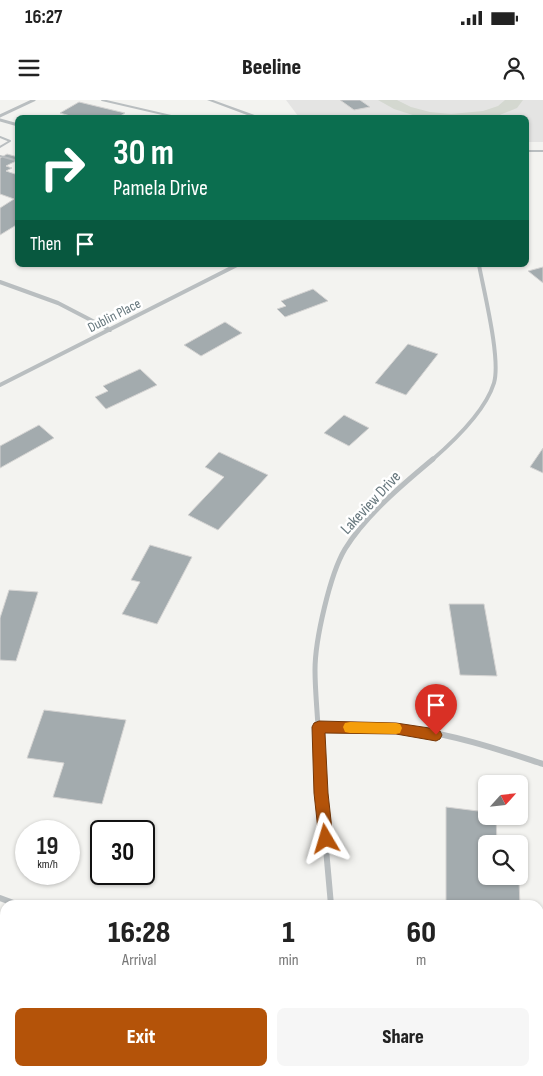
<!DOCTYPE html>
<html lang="en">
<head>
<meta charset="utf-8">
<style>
  :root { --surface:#fff; --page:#f6f6f6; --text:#222; --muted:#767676; --accent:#b45309 }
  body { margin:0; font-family:"Sofia Sans Condensed",sans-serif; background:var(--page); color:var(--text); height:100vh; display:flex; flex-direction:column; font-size:19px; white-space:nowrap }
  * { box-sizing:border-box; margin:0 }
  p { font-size:16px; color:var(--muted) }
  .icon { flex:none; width:28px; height:28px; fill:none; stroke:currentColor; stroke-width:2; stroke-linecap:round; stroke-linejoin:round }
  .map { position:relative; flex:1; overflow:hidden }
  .details { position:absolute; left:0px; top:800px; width:544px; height:176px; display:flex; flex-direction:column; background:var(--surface); border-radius:15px 15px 0 0; box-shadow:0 1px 4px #0004 }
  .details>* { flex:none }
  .top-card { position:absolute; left:15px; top:15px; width:514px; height:152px; border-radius:8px; box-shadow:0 1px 4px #0004; background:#0b6e4f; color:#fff; overflow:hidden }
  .needle { width:32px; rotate:63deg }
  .buttons { position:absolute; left:478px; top:675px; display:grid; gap:10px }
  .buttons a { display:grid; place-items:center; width:50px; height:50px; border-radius:8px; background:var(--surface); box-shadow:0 1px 4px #0004; font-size:25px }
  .speed { position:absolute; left:15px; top:720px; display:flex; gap:10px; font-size:25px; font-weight:700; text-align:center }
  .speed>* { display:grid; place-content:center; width:65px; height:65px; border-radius:50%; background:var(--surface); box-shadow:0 1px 4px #0004; line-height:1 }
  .speed small { font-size:12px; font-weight:400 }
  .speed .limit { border:2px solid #111; border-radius:8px; background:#fff; color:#111 }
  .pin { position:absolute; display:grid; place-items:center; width:42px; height:42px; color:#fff; margin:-51px -21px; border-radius:50% 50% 50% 0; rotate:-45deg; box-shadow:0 0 5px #0007 }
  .pin .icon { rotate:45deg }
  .me { position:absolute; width:55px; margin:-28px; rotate:353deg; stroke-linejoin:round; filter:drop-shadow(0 0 4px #0008) }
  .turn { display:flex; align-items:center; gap:18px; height:105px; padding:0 15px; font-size:22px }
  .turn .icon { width:65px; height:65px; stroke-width:2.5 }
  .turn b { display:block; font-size:35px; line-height:42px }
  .then { display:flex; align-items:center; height:48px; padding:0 15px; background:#0003; gap:10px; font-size:19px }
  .eta { display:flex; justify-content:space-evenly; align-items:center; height:85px; text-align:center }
  .eta b { font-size:30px; font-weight:800; line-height:35px }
  .button { display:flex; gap:10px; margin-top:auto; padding:10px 15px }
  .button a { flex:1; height:58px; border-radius:8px; background:var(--accent); color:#fff; font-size:20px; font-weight:800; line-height:58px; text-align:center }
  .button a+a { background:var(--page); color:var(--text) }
  .status { display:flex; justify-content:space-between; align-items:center; height:35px; padding:0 25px; background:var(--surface); direction:ltr }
  .status svg { height:14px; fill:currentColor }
  header { display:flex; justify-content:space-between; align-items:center; height:65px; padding:0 15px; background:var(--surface); font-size:22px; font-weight:800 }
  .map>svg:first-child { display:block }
</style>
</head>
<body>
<div class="status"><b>16:27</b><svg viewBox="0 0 49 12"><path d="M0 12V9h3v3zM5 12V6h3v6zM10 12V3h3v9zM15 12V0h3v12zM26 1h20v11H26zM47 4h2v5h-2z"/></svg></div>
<header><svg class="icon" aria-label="menu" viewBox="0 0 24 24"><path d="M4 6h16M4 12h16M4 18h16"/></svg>Beeline<svg class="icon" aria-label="person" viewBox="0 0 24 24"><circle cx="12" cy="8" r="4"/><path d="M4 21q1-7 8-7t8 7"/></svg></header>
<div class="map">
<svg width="543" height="976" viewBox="0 0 543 976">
  <rect width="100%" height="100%" fill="#f3f3f0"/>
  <path fill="#e4e4e3" d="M286,0h257v42h-17v-24l-221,-1 -7,-1z"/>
  <path fill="#d4d8d0" d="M378,0h19l14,7 19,5 21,2 32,-3 15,-5 7,-6h18l-6,8 -22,9 -73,1 -28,-9z"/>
  <path fill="#a3abae" stroke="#d5d4d3" d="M340,0h20l10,7 -16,3z
    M79,2l46,11 -8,5h-40l-17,-5z
    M7,54l11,3v3l-12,6 6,2 -6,3 12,4v49l-18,11v-27l14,-9 -14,-5v-36z
    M543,167v16l-15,-12z
    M313,189l15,12 -43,16 -8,-8 9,-3 -5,-5z
    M225,222l17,11 -41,23 -17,-11z
    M408,244l30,10 -32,41 -31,-12z
    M140,269l17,16 -51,24 -11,-12 13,-6 -5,-5z
    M344,315l25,13 -20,18 -25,-13z
    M39,325l15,13 -54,30v-22z
    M543,348v25l-13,-6z
    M219,352l49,23 -50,55 -30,-15 36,-38 -19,-10z
    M150,445l42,12 -35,67 -35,-10 18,-32 -9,-2z
    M9,490l29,2 -22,69 -16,-1v-42z
    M449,504h35l13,72 -37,-1z
    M44,610l82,10 -24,84 -49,-7 11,-34 -37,-5z
    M446,707l40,5v4h10l1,28h-11v32h13l20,5 1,24 -26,-4v4h-48z
    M0,921l5,2v48h11l-2,5h-14z"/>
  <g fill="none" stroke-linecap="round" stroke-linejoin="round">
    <path stroke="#b9bec0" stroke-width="2" d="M102,0l69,16 -3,2
      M0,37l10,4
      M0,47l10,-6
      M0,56l18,5"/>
    <path stroke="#b9bec0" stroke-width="3" d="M0,16l34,-16
      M0,20l18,5"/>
    <path stroke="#b9bec0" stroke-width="4" d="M0,182l58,21 52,27
      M0,285l237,-120
      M432,360c22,-19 53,-48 62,-77 7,-24 -10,-91 -15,-118"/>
    <path stroke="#b9bec0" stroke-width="5" d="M318,627c-1,-19 -3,-38 -3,-57 0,-30 15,-96 30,-121 21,-34 58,-65 88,-90
      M319,627h41"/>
    <path stroke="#b9bec0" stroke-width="6" d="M318,626l3,67 10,112
      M319,627c31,0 62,-1 93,3 45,5 88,20 131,34
      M0,798l19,7
      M317,976l1,-5"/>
    <path fill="#b9bec0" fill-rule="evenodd" d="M207,0h6l50,18h-8z
      M526,50h17v2h-17z"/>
  </g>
  <path fill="#b45309" stroke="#753606" d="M319,621l77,2 40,6 4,2 2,4 -2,4 -4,2 -40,-7 -71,-1 3,60 5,46 -2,5 -5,2 -5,-2 -2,-5 -5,-46 -2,-66 2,-4z"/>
  <path fill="#f59e0b" d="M350,622l46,1 4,1 2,4 -2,5 -4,1 -46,-1 -5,-1 -2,-5 2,-4z"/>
  <g text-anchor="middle" stroke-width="5" stroke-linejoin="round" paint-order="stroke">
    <g font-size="14" fill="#66777d" stroke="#fff">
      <text transform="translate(114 215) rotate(-27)" y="5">Dublin Place</text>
    </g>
    <g font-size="16" fill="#66777d" stroke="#fff">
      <text transform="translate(370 402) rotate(-47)" y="6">Lakeview Drive</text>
    </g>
  </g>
</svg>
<div class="buttons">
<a><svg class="needle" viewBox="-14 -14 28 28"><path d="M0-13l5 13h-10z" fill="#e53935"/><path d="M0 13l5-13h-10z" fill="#767676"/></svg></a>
<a><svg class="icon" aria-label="search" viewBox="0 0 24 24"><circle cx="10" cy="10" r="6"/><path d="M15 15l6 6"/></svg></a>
</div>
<div class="speed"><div>19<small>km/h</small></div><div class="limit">30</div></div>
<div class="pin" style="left:436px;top:635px;background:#d93025"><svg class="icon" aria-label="arrive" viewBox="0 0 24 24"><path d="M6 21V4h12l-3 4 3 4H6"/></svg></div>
<svg class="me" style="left:326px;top:739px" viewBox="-20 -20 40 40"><path d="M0-17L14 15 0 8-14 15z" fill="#b45309" stroke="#fff" stroke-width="4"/></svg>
<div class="top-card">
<div class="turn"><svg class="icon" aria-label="right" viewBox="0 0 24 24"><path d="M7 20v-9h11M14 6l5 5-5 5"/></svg><div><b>30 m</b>Pamela Drive</div></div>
<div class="then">Then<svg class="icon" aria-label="arrive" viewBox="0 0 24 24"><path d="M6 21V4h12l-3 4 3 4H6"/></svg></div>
</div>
<section class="details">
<div class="eta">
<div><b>16:28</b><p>Arrival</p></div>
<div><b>1</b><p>min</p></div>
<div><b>60</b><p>m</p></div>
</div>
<div class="button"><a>Exit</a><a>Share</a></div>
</section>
</div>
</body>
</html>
